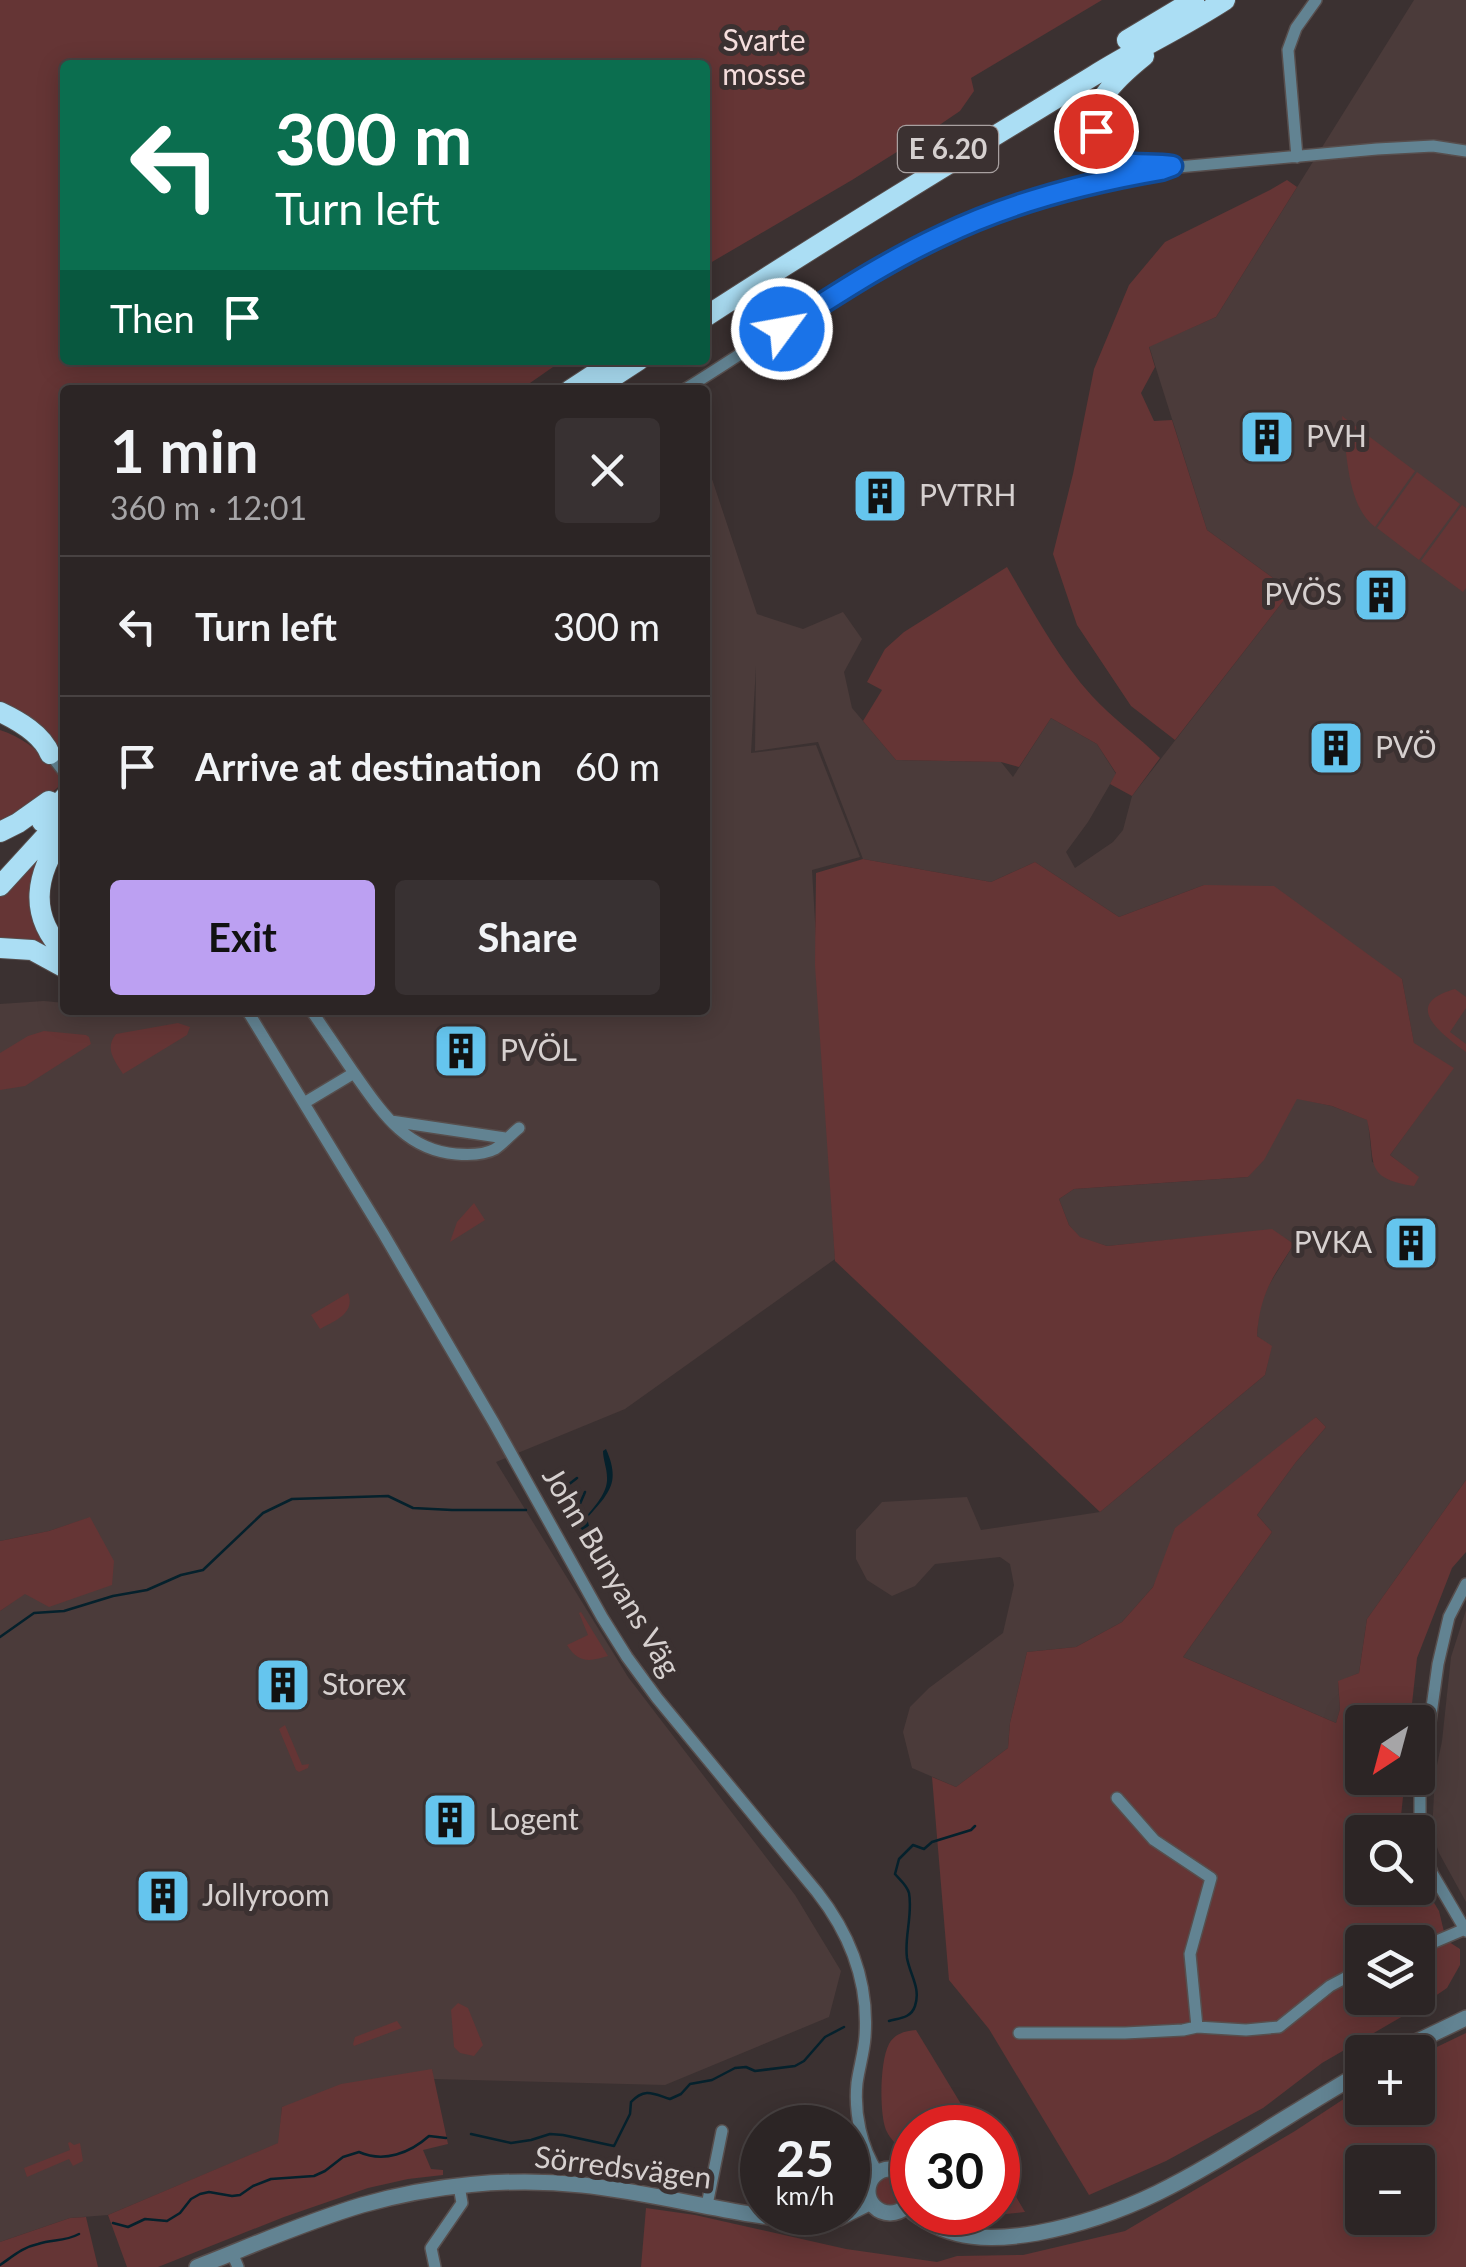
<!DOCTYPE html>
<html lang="en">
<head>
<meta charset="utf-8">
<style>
  :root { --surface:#2c2525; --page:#383132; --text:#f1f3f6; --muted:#a6a5a7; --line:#484242; --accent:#bca0f2 }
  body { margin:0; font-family:Lato,sans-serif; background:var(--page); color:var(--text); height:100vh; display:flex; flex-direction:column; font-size:38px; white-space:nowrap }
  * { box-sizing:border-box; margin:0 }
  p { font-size:32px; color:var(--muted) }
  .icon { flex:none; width:55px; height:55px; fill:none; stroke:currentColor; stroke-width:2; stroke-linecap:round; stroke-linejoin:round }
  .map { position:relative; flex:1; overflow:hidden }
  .details { position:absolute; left:60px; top:385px; width:650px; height:630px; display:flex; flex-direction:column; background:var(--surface); border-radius:10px; box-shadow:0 5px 25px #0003,0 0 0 2px var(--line) }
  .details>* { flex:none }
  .banner { position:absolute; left:60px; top:60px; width:650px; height:305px; border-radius:10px; box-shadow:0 5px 25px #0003,0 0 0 2px var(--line); background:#0b6e4f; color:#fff; overflow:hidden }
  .needle { width:65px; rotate:216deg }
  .tools { position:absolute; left:1345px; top:1705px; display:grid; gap:20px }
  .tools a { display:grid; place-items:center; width:90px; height:90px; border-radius:10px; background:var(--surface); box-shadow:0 5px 25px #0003,0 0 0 2px var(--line); font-size:50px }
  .speed { position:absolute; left:740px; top:2105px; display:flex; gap:20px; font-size:50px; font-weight:700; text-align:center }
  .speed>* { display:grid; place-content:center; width:130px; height:130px; border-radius:50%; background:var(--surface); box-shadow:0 5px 25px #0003,0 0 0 2px var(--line); line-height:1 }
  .speed small { font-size:25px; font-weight:400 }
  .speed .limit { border:15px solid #d22; background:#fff; color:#111 }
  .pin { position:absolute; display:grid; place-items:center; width:85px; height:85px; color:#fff; margin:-42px; border:5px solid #fff; border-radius:50%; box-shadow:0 2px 10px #0007 }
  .me { position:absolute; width:110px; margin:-55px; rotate:58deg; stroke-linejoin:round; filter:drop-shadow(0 0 8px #0008) }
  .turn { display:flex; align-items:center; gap:35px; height:210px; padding:0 50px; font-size:45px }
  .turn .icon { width:130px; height:130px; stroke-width:2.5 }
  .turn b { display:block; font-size:70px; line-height:85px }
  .then { display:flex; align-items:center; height:95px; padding:0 50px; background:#0003; gap:20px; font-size:38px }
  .round { display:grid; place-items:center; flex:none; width:105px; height:105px; border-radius:10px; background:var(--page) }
  .headline { display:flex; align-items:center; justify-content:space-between; height:170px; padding:0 50px }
  h1 { font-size:60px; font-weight:700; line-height:75px }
  .button { display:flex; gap:20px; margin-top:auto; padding:20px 50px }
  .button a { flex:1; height:115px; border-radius:10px; background:var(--accent); color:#111; font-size:40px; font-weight:700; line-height:115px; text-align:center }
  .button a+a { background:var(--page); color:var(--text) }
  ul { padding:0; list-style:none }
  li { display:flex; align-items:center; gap:30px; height:140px; padding:0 50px; border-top:2px solid var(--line) }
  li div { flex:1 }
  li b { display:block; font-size:38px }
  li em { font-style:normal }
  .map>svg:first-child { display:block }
</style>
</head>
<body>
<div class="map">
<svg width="1466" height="2267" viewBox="0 0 1466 2267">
  <rect width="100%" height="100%" fill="#3b3131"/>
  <path fill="#4b3b3a" d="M1414,0h52v1480l-99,139 -8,54 -21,9 2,27 -4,14 -153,-66 89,-125 -15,-17 39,-53 30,-35 -10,-10 -152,146 -11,24 -31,35 -46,25 -49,5 -17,71 -2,25 -52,39 -44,-19 -9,-36 7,-25 19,-19 74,-55 11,-48 -4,-21 -10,-7 -65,7 -20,22 -23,10 -25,-16 -11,-21v-29l26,-28 85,-5 14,33 119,-18 165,-137 6,-28 -14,-11 2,-29 10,-22 25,-41 -22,-14 -165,16 -27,-8 -11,-13 -10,-26 15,-10 174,-12 48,-79 36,8 36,14 4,42 46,15 -28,-22 63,-87 -39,-24 -12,-65 -198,-94 -85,32 -84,-55 -44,20 -128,-23 -45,-117 -63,9 1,-85 -5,87 65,-8 44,112 -48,13 23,389 -210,150 -129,53 132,215 167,218 46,76 -12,46 -164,68 -232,-6 -1,-9 -150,37 -3,36 -171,72 -38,3 -70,24v-631l25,-18 64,-75 -40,13 -49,10v-537l44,-3 21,2v7h640v-552l52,156 46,15 40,-17 19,27 -18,33 8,36 44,52 105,2 12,15 38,-59 46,26 19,30 -28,48 -22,30 9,16 38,-26 10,-12 9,-34 159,-205 -84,-61 -58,-184 67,-29z
    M1466,1610v292l-27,-49 -7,-21 3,-57 7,-34 9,-84z"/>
  <path fill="#653535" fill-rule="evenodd" d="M0,0h1102l-131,78 3,13 -14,20 -28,19 -80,50 -147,86v-201h-640v295h498l-43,30h-455v372l-22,-27 -43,-30z
    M1287,180l10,7 -81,130 -67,30 6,20 -14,26 13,28 18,-1 35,110 84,61 -116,149 -44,-34 -54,-81 -24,-71 20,-80 21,-105 35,-84 36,-43 105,-52z
    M1342,416l73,55 -40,56c-29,-22 -28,-77 -33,-111z
    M1417,472l43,32 -41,56 -42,-32z
    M1462,505l4,3v80l-3,4 -42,-31z
    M1007,567c26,44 50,90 85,129 20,22 47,41 68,62l-28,38 -22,-12 6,-11 -19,-29 -46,-26 -32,49 -18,-5 -105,-2 -33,-39 19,-31 -15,-8 18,-33 19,-17z
    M0,730c28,9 47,28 65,51l-17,15 -48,30z
    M52,837l-7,18 4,92 -17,-7 -32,-2v-43z
    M863,859l128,23 44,-20 84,55 85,-32 70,1 128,93 12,64 40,25 -64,87 29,22 -5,9c-53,-8 -37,-25 -47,-66l-35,-14 -35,-7 -33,61 -16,17 -174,12 -15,10 10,26 11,12 27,9 165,-17 22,15c-22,35 -34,49 -37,92l15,10 -7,29 -165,137 -265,-251 -20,-296 1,-92z
    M1455,989l11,8v11l-16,24 16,12v8c-26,-19 -65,-48 -11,-63z
    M178,1023l12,4 -3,8 -64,39c-8,-13 -19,-25 -7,-40z
    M44,1031l42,4 3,2 2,7 -66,42 -25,4v-37l28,-17z
    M474,1203l11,17 -35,22 7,-20z
    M348,1293c8,20 -13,28 -28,36l-9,-14z
    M1316,1417l10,10 -30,35 -39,53 15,17 -89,125 153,66 4,-14 -2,-28 21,-8 8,-54 99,-139v72l-14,16 -35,90 -7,64h-48v56h43l-4,38 4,16h-43v56h56v-12l21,35 7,29 14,9v16l-13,23 -25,17 -100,58 -59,45 -97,53 -77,34 -100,-166 -40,-49 -17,-203 24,10 52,-39 2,-25 17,-71 49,-5 46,-25 31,-35 22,-59zM1362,1942h56v56h-56z
    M90,1517l24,44 -2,24 -63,22 -24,-13 -25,17v-70l49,-10z
    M581,1612l27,44c-19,6 -30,7 -41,-11l21,-10 -9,-22z
    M285,1725l17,40 7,-1 -1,4 -9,4 -3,-2 -17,-41z
    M458,2003l10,5 15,37 -9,11 -14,-3 -6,-6 -3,-37z
    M397,2021l5,7 -48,18 -1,-2 2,-7z
    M916,2030l59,97 -63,1v31c-9,-9 -21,-17 -26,-29 -7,-18 -6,-70 3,-86 6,-11 17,-13 27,-14z
    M1466,2033v234h-825l5,-59 49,7 151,34 91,13 20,-6 66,-1 102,-24 170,-100 67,-44v21h56v-52zM1362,2162h56v56h-56z
    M432,2069l16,75 -25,6 8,19 12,1v5l-35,4 -40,9 -84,29 -126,50h-31l-19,-52 170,-72 4,-36 59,-23z
    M70,2142l4,3 6,-2 3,18 -10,5 -4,-7 -42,18 -3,-9 46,-18 -2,-7z
    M998,2166l27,46 -38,4 -7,-3 18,-1z
    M875 2191a14 14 0 1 1 28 0a14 14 0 1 1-28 0Z
    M86,2217l12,50h-98v-25l70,-24z"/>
  <path fill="#05212c" d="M606,1449c15,34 3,44 -19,69l2,8 -6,5 -13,-14v-4l4,-6 5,-1 7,11c9,-11 22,-25 21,-39 0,-10 -4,-18 -4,-27z"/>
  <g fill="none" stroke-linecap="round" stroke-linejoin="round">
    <path stroke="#05212c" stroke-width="2.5" d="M559,1492l18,-14
      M579,1506l6,-14
      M0,1637l34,-24 30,-2 49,-15 34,-6 34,-15 22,-5 60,-57 29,-14 96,-3 25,12 39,2h74
      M889,2021c11,-3 22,-3 26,-15 6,-18 -5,-31 -8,-48 -3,-21 6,-43 2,-65 -2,-8 -9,-13 -14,-19l4,-15 14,-14 11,4 8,-7 39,-12 4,-4
      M471,2134l40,9 20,-3 19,-6 13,1 51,11 16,-32 1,-12c14,-15 23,-8 39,-3l11,-5 9,-10 22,-4 23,-12 11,-1 9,4 40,-5 9,-5 21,-24 19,-10
      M113,2223l15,4 17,-8 22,2 13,-8 11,-14 9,-5 9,-2 23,4 8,-1 13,-9 18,-7 43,-3 11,-5 18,-14 16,-5c25,11 51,1 70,-16l17,2
      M0,2265c12,-8 23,-18 38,-21 15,-5 26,-2 41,-10"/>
    <g stroke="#574e4d" stroke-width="14">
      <path id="minor" d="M1297,157l-9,-107 8,-22 20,-28
        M1167,168l210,-19 56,-3 33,5
        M684,390c90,-56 179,-121 277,-163 59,-26 120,-43 183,-54
        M50,754l15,19
        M247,1010l136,223 111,190 108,194 25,40 30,41 160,194c33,42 52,91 48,145 -1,15 -6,31 -8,46 -3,30 4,64 21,90
        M311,1010l43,63
        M304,1103l50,-30c27,38 51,77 102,81 12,1 28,1 39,-5 8,-5 16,-15 24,-21
        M391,1121l114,17
        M1466,1584l-17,33 -11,47 -18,130v26l3,27 9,26 34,58
        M1117,1798l37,42 57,38 -21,76 7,73 49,3 33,-3 51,-41 32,-17
        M1418,1949l47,-20
        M1019,2033h106l58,-3 14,-3
        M707,2205l15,-74
        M232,2253l6,14
        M435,2267l-4,-19 31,-45 -3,-17"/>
    </g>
    <g stroke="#574e4d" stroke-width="18">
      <path id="tertiary" d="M1395,2052l71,-34
        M868 2191a22 22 0 1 1 44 0a22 22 0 1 1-44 0Z
        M913,2212c38,29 79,29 124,21 100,-19 163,-62 247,-114 26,-16 52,-32 78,-47
        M197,2267c54,-21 108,-45 165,-62 70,-20 147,-28 220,-20 78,8 155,32 234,37l23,-4 32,-16"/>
    </g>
    <g stroke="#574e4d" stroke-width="22">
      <path id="trunk" d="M1127,40l67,-40
        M1144,56c-26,21 -64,53 -43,90 5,9 14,16 24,18 15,4 32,0 47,2
        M705,317c128,-83 258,-162 388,-241 43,-27 89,-48 132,-76
        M570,390l32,-21
        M593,390l46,-30
        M0,712c19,9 42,22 50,42
        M42,822l23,-25
        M0,832l18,-9 31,-22
        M65,833c-30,40 -38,82 0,120
        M0,886l65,-71
        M0,948l32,2 33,18"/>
    </g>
    <use href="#minor" stroke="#628392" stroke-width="11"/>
    <use href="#tertiary" stroke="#628392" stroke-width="15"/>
    <use href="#trunk" stroke="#abdef4" stroke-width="20"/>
  </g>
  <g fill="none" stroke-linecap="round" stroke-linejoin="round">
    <g stroke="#114b97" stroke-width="25">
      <path id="route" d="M782,329c52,-33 103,-67 159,-93 70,-34 144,-53 220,-66l11,-4c-34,-5 -65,9 -76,-35"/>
    </g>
    <use href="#route" stroke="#1a73e8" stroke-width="18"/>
  </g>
  <defs>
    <g id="building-square" transform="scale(2.875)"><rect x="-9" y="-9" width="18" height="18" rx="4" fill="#65c5ee" stroke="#3b3131"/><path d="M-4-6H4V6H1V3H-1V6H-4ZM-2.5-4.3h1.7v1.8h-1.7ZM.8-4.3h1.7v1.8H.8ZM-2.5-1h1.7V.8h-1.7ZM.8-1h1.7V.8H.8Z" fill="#111"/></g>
  </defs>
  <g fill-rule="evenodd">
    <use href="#building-square" x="1267" y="437"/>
    <use href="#building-square" x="880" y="496"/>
    <use href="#building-square" x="1381" y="595"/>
    <use href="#building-square" x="1336" y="748"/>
    <use href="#building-square" x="461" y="1051"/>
    <use href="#building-square" x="1411" y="1243"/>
    <use href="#building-square" x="283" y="1685"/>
    <use href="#building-square" x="450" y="1820"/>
    <use href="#building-square" x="163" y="1896"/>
  </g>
  <g text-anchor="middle" stroke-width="10" stroke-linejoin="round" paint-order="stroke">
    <rect fill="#3b3131" stroke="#a8a0a0" stroke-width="2.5" x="898" y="126" width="100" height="46" rx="8"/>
    <g font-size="28" font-weight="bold" fill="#d6d0cf">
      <text x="948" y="159">E 6.20</text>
    </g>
    <g font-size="30" fill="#f5dedd" stroke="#3b3131">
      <text x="764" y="51">Svarte<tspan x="764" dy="34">mosse</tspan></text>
    </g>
    <g font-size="30" fill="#d6d0cf" stroke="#3b3131" text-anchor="start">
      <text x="1306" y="447">PVH</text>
      <text x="919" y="506">PVTRH</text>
      <text x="1342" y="605" text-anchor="end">PVÖS</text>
      <text x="1375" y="758">PVÖ</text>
      <text x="500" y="1061">PVÖL</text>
      <text x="1372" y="1253" text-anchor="end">PVKA</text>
      <text x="322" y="1695">Storex</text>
      <text x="489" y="1830">Logent</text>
      <text x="202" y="1906">Jollyroom</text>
    </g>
    <g font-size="30" fill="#d6d0cf" stroke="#3b3131">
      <text transform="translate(611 1572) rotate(59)" y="10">John Bunyans Väg</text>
      <text transform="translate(623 2168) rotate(7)" y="10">Sörredsvägen</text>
    </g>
  </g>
</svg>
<div class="tools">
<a><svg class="needle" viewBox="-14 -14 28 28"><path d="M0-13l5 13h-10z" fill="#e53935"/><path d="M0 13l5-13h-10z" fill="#a6a5a7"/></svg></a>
<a><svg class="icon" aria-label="search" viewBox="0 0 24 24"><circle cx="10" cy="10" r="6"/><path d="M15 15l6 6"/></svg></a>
<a><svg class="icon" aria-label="layers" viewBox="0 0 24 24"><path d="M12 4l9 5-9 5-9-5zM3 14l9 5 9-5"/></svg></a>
<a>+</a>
<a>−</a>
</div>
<div class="speed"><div>25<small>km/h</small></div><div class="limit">30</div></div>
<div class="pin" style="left:1096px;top:131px;background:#d93025"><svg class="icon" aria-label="arrive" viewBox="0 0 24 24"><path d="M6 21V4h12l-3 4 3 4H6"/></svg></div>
<svg class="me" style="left:782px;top:329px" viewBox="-20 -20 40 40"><circle r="17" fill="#1a73e8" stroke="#fff" stroke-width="3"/><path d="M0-11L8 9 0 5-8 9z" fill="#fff"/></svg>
<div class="banner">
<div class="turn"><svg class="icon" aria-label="left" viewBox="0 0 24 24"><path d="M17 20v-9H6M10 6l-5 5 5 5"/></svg><div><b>300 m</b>Turn left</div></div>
<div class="then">Then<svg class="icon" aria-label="arrive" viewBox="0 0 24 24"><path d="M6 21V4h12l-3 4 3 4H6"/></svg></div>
</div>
<section class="details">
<div class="headline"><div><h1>1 min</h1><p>360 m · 12:01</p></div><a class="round"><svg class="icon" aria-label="close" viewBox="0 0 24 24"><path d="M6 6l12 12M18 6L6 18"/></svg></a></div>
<ul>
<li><svg class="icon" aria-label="left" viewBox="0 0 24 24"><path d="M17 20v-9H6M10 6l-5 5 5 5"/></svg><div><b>Turn left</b></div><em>300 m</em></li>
<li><svg class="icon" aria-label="arrive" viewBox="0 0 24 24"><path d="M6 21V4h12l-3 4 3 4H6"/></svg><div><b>Arrive at destination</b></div><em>60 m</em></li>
</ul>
<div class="button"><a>Exit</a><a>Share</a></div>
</section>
</div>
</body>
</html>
